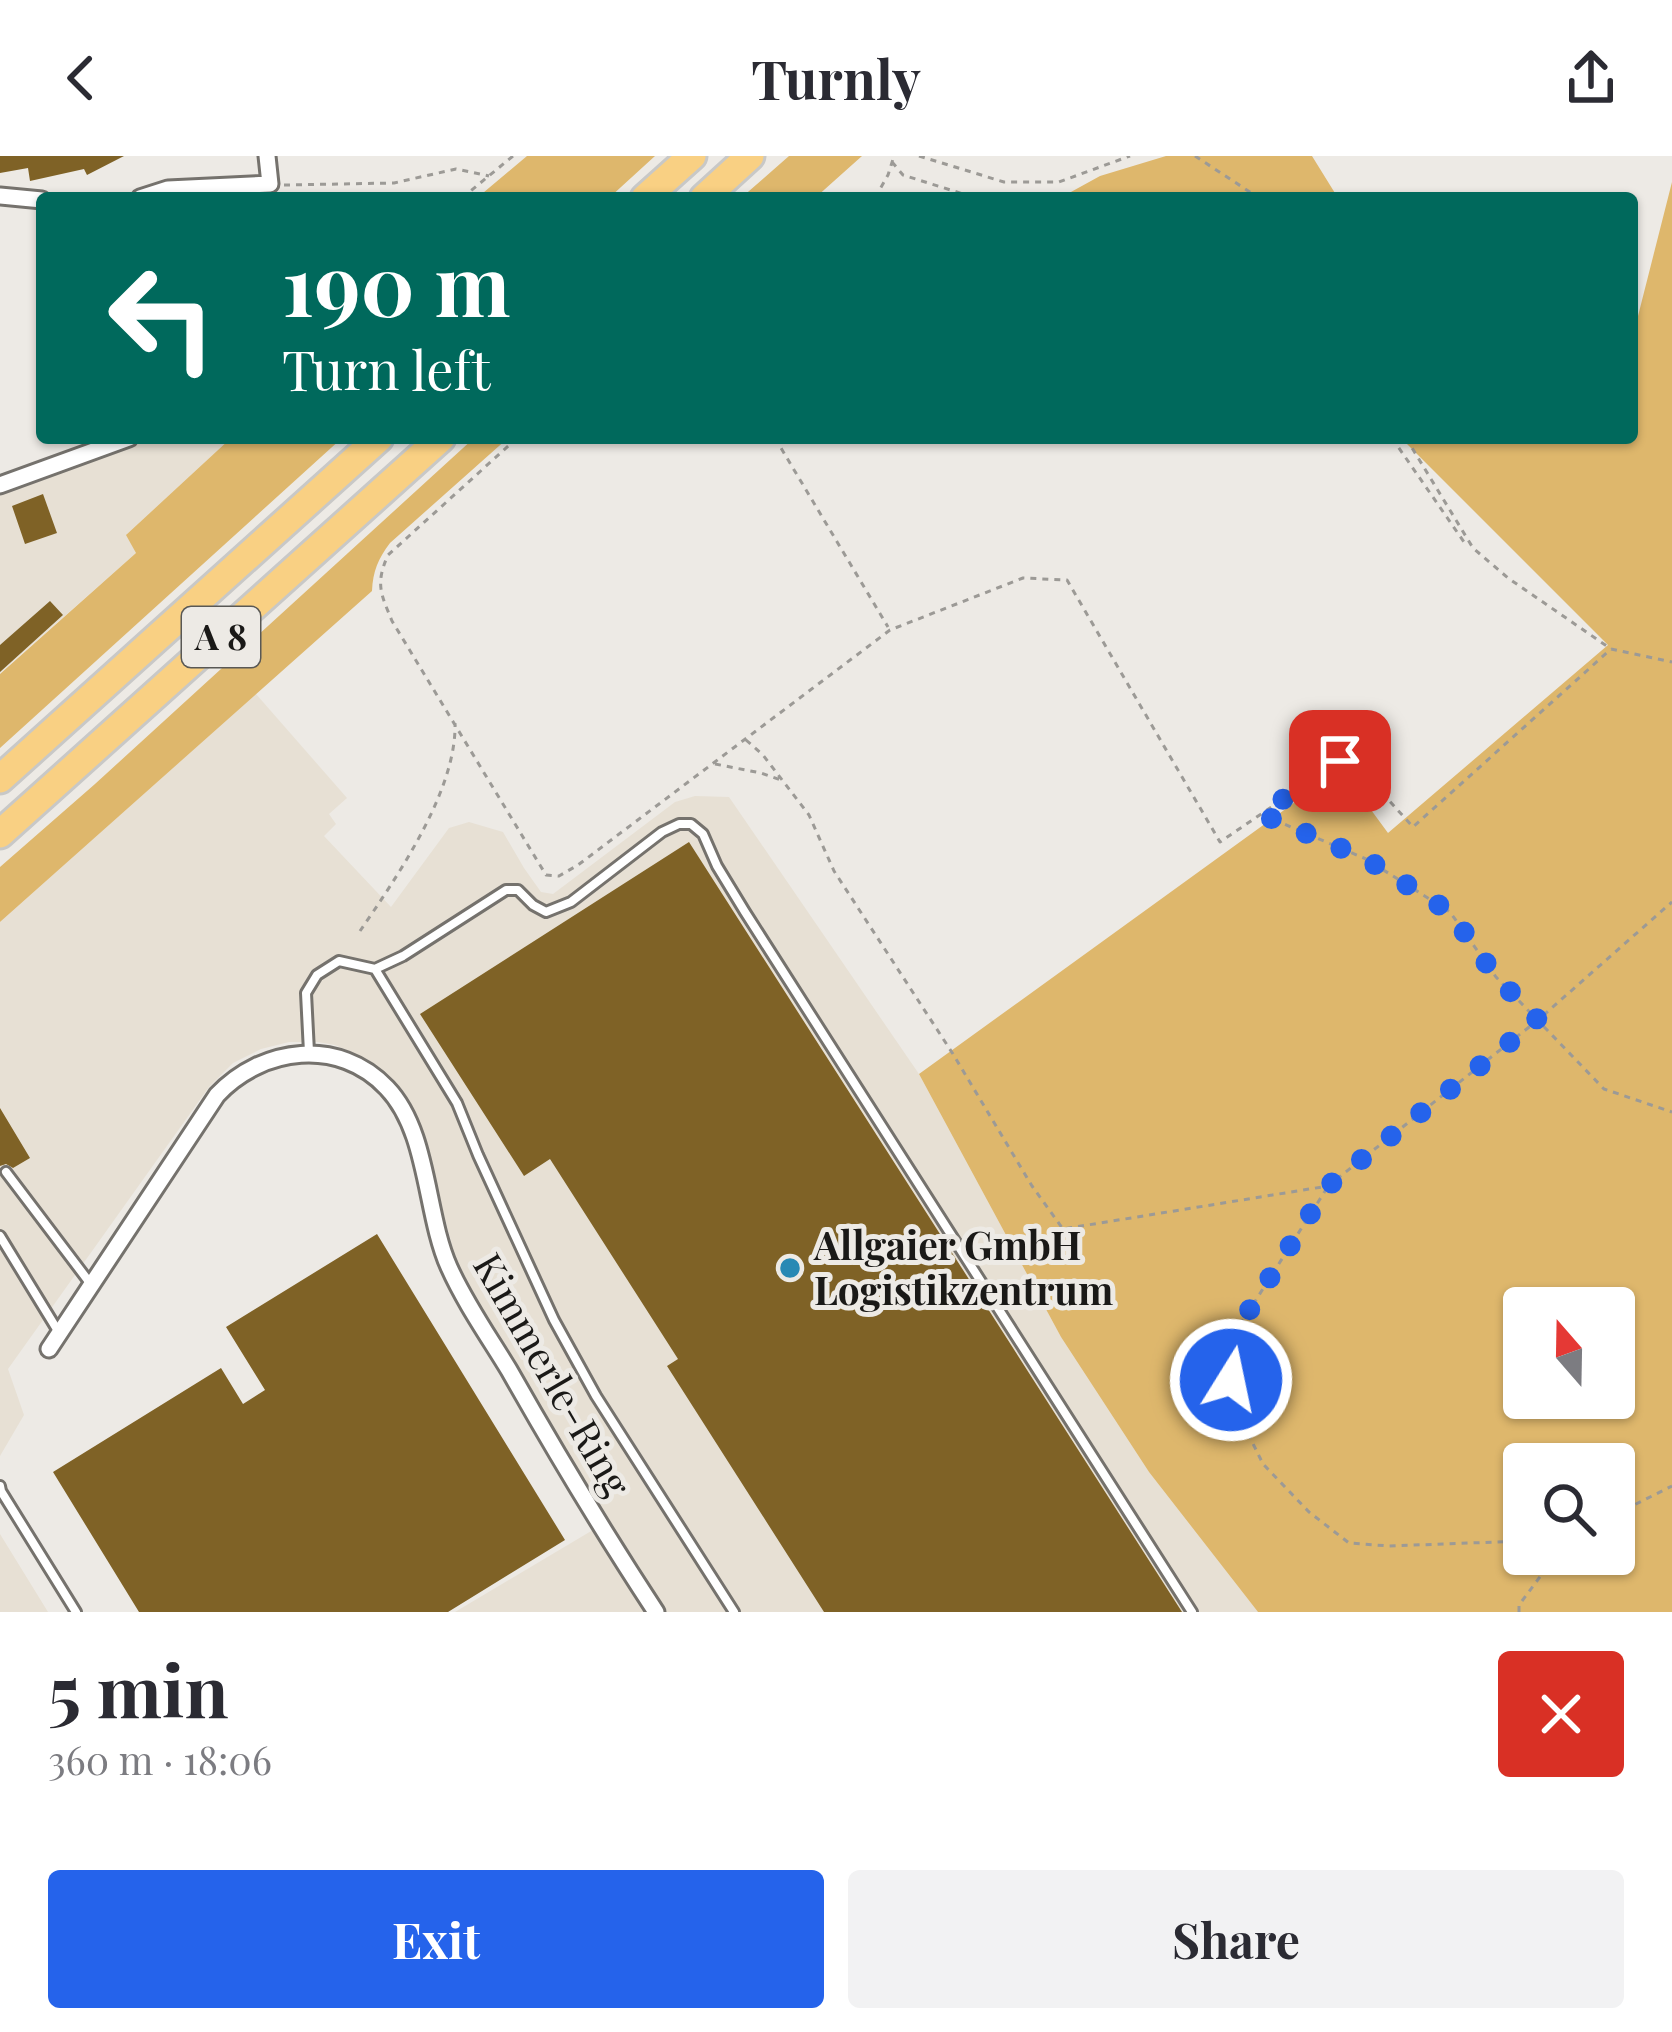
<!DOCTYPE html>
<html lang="en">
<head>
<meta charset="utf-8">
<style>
  :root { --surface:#fff; --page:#f2f2f3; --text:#2b2b33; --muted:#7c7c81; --accent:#2563eb }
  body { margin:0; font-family:"Playfair Display",serif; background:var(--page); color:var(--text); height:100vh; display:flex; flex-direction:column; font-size:45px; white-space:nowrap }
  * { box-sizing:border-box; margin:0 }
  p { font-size:39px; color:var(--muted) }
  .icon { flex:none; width:66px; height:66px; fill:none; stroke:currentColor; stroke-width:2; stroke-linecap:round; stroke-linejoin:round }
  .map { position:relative; height:1456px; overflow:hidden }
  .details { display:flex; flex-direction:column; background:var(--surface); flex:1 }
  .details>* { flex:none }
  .guide { position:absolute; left:36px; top:36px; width:1602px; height:252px; border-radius:12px; box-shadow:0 3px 9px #0004; background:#00695c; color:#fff; overflow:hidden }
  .needle { width:78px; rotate:340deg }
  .fabs { position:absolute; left:1503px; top:1131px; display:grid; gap:24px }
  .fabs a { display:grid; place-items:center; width:132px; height:132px; border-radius:12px; background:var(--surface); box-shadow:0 3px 9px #0004; font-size:60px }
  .pin { position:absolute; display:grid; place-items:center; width:102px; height:102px; color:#fff; margin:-51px; border-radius:24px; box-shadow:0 6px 18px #0006 }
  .me { position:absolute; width:132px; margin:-66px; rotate:10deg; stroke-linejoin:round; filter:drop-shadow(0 0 9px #0008) }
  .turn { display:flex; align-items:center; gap:42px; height:252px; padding:0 48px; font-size:54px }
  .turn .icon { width:156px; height:156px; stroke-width:2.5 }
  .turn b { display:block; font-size:84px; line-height:102px }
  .round { display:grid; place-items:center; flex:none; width:126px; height:126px; border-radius:12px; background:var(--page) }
  .head { display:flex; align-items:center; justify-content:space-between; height:204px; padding:0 48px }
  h1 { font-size:72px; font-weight:700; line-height:90px }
  .primary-button { display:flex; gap:24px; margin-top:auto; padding:24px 48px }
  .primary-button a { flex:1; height:138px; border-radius:12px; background:var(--accent); color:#fff; font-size:48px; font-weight:700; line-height:138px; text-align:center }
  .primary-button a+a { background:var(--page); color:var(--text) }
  header { display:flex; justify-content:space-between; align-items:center; height:156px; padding:0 48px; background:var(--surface); font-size:54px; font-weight:700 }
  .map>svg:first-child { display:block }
</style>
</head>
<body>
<header><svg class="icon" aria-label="back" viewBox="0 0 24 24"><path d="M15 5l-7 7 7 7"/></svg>Turnly<svg class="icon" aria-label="share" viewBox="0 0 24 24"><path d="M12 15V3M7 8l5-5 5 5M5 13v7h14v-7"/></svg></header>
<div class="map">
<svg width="1672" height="1456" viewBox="0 0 1672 1456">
  <rect width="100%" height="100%" fill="#edeae5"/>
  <path fill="#e7e0d4" d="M147,282h84l-104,96 9,19 -136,120v-182z
    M256,538l91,104 -18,16 7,10 -12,12 67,71 58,-79 20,-6 34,10 21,36 17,24 12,2 122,-92 20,-6 34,1 190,277 142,263 88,135 109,140h-803l153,-91 -149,-250 -37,-138 -11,-29 -19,-25 -25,-20 -32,-14 -17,-3h-29l-28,7 -28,14 -24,24 -201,282 16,46 -24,41v-534z
    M0,1378l48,78h-48z"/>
  <path fill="#deb76c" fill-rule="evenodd" d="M527,0h128l-46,42h-132z
    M789,0h73l-47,42h-74z
    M1166,0h146l26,42h-278l40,-22z
    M1672,26v1430h-414l-109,-140 -88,-135 -142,-263 422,-305 47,64 220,-188 -207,-207h231v-119l5,1zM1524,1152h90v90h-90zM1524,1308h90v90h-90z
    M231,282h111l-342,310v-74l136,-121 -10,-18z
    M474,282h34l-118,105c-12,16 -17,28 -18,48l-372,331v-55l95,-83z"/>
  <path fill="#7f6226" d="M0,0h124l-37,19 -3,-6 -54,12 -2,-13 -28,5z
    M43,338l14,39 -32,11 -13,-38z
    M50,445l13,14 -63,57v-27z
    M689,686l493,770h-358l-157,-246 11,-7 -128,-200 -26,17 -104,-162z
    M0,952l30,50 -17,10 -7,-4 -6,2z
    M377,1078l188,306 -117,72h-309l-86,-140 168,-104 22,36 22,-14 -39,-63z"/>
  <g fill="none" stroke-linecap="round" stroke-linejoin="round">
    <g stroke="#75726d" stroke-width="14">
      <path id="service" d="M375,813l82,134 21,52 76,165 42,76 138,216
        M309,896l-3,-59 11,-18 22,-14 36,8 28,-13 103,-66h12l15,15 13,7 25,-10 91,-70 17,-8h12l12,10 14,32 28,46 447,700
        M6,1016l84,111
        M0,1080l58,95
        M0,1330l1,5 75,121"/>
    </g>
    <g stroke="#75726d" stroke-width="21">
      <path id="minor" d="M0,40l42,4
        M140,42l28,-9 102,-5 -3,-28
        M0,329l129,-47
        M49,1193l168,-254c45,-48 122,-58 170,-7 42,44 38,125 62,179 16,36 40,70 60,103 47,83 95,163 147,242"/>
    </g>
    <g stroke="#c8c8c7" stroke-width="33">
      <path id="motorway" d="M645,42l47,-42
        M704,42l46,-42
        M0,623l379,-341
        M0,678l441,-396"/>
    </g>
    <path stroke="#9c9a96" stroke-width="3" stroke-dasharray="6 6" stroke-linecap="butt" d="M919,0l85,26h55l71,-26
      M1195,0l64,42
      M892,6l11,13 73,23
      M284,29l110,-2 62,-14 33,7
      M462,42l51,-42
      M875,42l13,-23 6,-19
      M517,282l-129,117c-13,29 -7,39 4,66l154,254 13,1 19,-11 312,-235 133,-52 44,2 153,262 119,-81 18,4 56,62 198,-178
      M775,282l113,189
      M1392,282l72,104h4
      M1406,282l67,110 35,30 103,71 61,13
      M746,584l17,15 46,60 25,56 119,183 79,132 31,43 265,-43 210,-166 134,-118
      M715,608l46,9 20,7
      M1263,659l103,44 84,53 46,65 108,112 68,23
      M360,775c37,-54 97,-141 95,-208
      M1327,1032l-87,137 -11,31 5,49 29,59 46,48 40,31 40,3 135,-5
      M1614,1359l58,-29
      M1519,1456v-7l38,-51"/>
    <use href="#service" stroke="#fff" stroke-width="8"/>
    <use href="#minor" stroke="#fff" stroke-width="15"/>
    <use href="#motorway" stroke="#f9d083" stroke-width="27"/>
  </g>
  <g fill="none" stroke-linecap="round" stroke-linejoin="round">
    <path stroke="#2563eb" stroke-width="21" stroke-dasharray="0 37.8" d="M1231,1224l-3,-24 12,-31 88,-139 210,-166 -42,-43 -46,-65 -84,-53 -105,-45 79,-53"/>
  </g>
  <circle fill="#2889b4" stroke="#edeae5" stroke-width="4.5" cx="790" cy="1112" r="12"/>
  <g text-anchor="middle" stroke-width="10" stroke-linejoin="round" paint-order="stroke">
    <rect fill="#edeae5" stroke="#595855" stroke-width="3" x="182" y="451" width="78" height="60" rx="9"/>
    <g font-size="36" font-weight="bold" fill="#1a1917">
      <text x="221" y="494">A 8</text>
    </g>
    <g font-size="39" font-weight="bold" fill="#1a1917" stroke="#edeae5" text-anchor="start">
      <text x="814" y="1104">Allgaier GmbH<tspan x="814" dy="45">Logistikzentrum</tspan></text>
    </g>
    <g font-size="39" fill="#1a1917" stroke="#edeae5">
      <text transform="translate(552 1219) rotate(60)" y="14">Kimmerle-Ring</text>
    </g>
  </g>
</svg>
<div class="fabs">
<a><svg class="needle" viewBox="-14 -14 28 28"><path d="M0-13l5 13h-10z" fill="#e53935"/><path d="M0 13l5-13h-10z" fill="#7c7c81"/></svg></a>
<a><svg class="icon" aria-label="search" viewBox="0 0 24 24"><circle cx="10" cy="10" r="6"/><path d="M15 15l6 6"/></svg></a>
</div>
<div class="pin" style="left:1340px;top:605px;background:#d93025"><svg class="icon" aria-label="arrive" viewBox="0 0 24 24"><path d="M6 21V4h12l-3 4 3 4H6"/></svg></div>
<svg class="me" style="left:1231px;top:1224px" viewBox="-20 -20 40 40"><circle r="17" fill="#2563eb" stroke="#fff" stroke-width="3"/><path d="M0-11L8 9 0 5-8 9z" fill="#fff"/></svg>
<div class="guide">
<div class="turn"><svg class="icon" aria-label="left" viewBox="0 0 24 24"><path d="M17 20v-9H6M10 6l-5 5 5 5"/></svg><div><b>190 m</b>Turn left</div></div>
</div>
</div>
<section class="details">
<div class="head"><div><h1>5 min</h1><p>360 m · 18:06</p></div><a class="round" style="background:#d93025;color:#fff"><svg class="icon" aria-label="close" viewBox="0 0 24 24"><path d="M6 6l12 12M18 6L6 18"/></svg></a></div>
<div class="primary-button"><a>Exit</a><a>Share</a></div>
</section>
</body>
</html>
